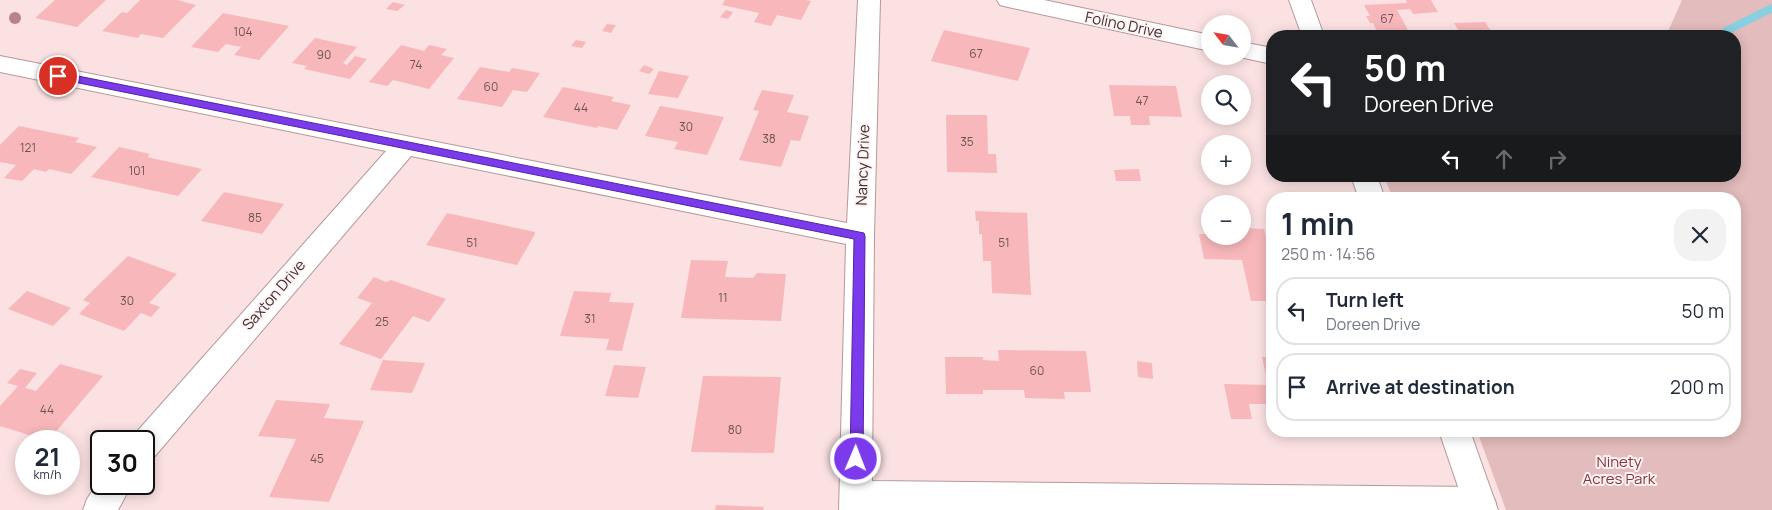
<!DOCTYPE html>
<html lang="en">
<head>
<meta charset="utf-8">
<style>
  :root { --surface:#fff; --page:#f2f2f3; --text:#1f2937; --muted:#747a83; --line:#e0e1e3 }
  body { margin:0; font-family:Manrope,sans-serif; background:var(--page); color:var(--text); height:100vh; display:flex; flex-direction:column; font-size:19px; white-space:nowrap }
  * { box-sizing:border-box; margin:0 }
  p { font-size:16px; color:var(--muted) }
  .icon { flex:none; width:28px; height:28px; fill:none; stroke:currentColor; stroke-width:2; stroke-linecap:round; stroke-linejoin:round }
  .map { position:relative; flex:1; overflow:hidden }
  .sheet { position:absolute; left:1266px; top:192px; width:475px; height:245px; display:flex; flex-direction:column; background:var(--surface); border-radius:20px; box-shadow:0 2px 12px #0003 }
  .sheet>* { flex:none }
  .top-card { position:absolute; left:1266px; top:30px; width:475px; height:152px; border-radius:20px; box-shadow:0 2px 12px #0003; background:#202124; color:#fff; overflow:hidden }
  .needle { width:32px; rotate:301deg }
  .controls { position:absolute; left:1201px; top:15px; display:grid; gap:10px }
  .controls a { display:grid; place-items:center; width:50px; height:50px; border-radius:50%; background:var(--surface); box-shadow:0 2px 12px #0003; font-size:25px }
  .speed { position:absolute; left:15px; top:430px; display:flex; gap:10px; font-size:25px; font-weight:700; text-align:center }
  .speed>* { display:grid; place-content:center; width:65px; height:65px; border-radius:50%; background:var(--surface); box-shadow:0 2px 12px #0003; line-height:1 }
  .speed small { font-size:12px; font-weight:400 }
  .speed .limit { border:2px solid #111; border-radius:8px; background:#fff; color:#111 }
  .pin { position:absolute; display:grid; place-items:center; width:42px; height:42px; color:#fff; margin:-21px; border:2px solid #fff; border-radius:50%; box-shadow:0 1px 5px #0007 }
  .me { position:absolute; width:55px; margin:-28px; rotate:1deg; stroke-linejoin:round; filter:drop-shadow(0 0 4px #0008) }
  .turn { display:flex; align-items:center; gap:18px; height:105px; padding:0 15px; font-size:22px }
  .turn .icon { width:65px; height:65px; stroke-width:2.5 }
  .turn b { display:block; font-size:35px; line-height:42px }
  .lanes { display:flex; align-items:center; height:48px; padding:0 15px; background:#0003; justify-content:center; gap:25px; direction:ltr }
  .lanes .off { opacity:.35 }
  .round { display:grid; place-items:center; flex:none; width:52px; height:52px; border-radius:20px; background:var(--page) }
  .overview { display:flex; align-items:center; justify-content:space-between; height:85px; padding:0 15px }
  h1 { font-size:30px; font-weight:700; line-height:38px }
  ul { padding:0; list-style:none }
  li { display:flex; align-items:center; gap:15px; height:68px; margin:0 10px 8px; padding:0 5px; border:2px solid var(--line); border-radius:20px }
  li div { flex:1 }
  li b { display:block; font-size:19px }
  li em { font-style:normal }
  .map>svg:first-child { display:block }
</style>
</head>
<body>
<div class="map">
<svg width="1772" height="510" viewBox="0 0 1772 510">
  <rect width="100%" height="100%" fill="#fbe1e2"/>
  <path fill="#e3bcbd" d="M1682,0h90v510h-266l-29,-79h258v-232h-342l-9,-23h351v-140h-69z"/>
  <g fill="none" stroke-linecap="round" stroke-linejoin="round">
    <path stroke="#88d0e0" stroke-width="8" d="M1726,31l46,-23"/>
  </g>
  <path fill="#f8b8bb" d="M55,0h51l-29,27 -42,-9z
    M140,0h37l19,5 -33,33 -22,-4 -3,4 -36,-7 20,-19 5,1z
    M725,0h81l5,1 -10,19 -24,-5 -6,11 -17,-4 5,-9 -37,-8z
    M1406,0h25l7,12 -25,2 -3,-5 -13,1 12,22 -31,1 -5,-10h-3l-4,-7h4l-6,-11 43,-2z
    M393,2l12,3 -8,6 -11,-2z
    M726,10l7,2 -5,7 -8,-2z
    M223,13l66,13 -30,34 -25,-5 7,-8 -15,-3 -8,8 -27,-5z
    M1485,22l9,14h-32l-8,-13z
    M607,24l9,1 -5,8 -9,-2z
    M944,30l86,18 -12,33 -87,-20z
    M315,38l42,9 -14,16 4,2 8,-9 12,3 -17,20 -46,-10 3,-3 -15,-3z
    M576,40l10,2 -4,6 -11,-2z
    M401,45l23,6 5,-6 18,4 -6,6 13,3 -25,31 -36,-9 -6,6 -18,-4z
    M644,65l10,4 -5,5 -10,-3z
    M480,67l29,5 3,-4 28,5 -13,19 -14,-2 -11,17 -45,-8z
    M659,71l30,5 -11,22 -30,-4z
    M1109,85l67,1 6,31 -33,-1 1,9h-19l-1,-9h-16z
    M563,87l51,10 -3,4 20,4 -14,25 -19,-4 -1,2 -54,-11z
    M762,90l32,5 -7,17 22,4 -9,25 -9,-1 -10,27 -42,-7 20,-49 -6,-1z
    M660,106l64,11 -17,38 -33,-6 4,-7 -33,-6z
    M946,115h41l1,39h8l1,19 -50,-1z
    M19,126l60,12 -4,4 22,5 -26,27 -22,-5 -3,3 -12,-3 -12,12 -18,-3 12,-13 -16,-3v-17z
    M119,147l31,7 -3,3 55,12 -24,27 -87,-19z
    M1139,169l2,12h-25l-2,-11z
    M224,192l60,12 -22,30 -61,-13z
    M975,211l52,2 4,82 -39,-2 -1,-32h-8l-1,-27h-3v-13h-3z
    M447,213l88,19v2l-18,31 -91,-20z
    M1242,228l22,1 6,25h2v35h-1l1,12h-21l-9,-41 -38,-1 -5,-25h11v2h32z
    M128,256l49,18 -28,29 11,4 -9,10 -10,-4 -17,18 -45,-17 11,-11 -7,-3z
    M691,260l37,1 -3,16 28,1 4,-5 29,1 -5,47 -100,-3z
    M374,277l12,5 5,-2 55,19 -17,23 -16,-6 -32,43 -42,-15 33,-41 -15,-5z
    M27,291l44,17 -18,18 -45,-17z
    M574,291l37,2 -2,9 25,1 -12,48 -16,-1 3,-11 -49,-3z
    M998,350l88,1 5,41h-27l1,7 -40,-1 -1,-8h-41v4h-37l-1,-37h38v3l16,1z
    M1262,357h10v47h-23l3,15h-21l-7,-35 44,1z
    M383,360l42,3 -13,30 -42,-3z
    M1137,361l15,2 1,16 -15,-2z
    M60,364l43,12 -55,65 -48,-15v-20l18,-20 -11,-3 13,-14 17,4 -12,15 11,3z
    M614,365l32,2 -8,31 -33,-2z
    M703,376l78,1 -7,76 -83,-1z
    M276,400l54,4 -6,14 40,3 -35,81 -60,-5 27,-58 -38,-3z
    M716,505l48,2 -1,3h-48z"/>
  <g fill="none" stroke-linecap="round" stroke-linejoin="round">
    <g stroke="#b69899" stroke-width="2">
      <path id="street" d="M858,0h22l-6,236 -2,245 608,6 11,5 5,11 -3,7h-654l7,-266 -435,-88 -256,300 -11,5v-20h-14l3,-5 253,-285 -386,-79v-16l847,167z
        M997,0h47l166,35v16l-202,-44 -8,-2z
        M1242,42l30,6v16l-37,-8h7z
        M101,478v6h31l-14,26h-35l4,-11z"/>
    </g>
    <g stroke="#b69899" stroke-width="2">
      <path id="secondary" d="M1289,0h22l13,36h-22z
        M1351,176h26l8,23h-26z
        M1439,431h31l28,79h-32z"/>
    </g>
    <use href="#street" fill="#fff" fill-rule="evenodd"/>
    <use href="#secondary" fill="#fff" fill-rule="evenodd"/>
  </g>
  <circle fill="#b88388" cx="15" cy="18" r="6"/>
  <path fill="#7c3aed" stroke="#51269a" d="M58,72l806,161 1,3 -2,223 -2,4 -5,2 -4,-2 -2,-4 4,-220 -800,-161v-5z"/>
  <g text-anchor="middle" stroke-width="4" stroke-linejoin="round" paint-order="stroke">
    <g font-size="12" fill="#6d5455">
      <text x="1387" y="23">67</text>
      <text x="243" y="36">104</text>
      <text x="976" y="58">67</text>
      <text x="324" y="59">90</text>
      <text x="416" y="69">74</text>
      <text x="491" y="91">60</text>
      <text x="1142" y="105">47</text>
      <text x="581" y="112">44</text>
      <text x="686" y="131">30</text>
      <text x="769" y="143">38</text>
      <text x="967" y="146">35</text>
      <text x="28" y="152">121</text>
      <text x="137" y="175">101</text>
      <text x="255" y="222">85</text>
      <text x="472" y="247">51</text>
      <text x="1004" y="247">51</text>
      <text x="723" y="302">11</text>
      <text x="127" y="305">30</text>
      <text x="590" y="323">31</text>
      <text x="382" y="326">25</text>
      <text x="1037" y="375">60</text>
      <text x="47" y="414">44</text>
      <text x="735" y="434">80</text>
      <text x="317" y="463">45</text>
    </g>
    <g font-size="15" fill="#3f3233" stroke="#fff2f2">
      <text transform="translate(1124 25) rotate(12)" y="5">Folino Drive</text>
      <text transform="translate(863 165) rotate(-88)" y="5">Nancy Drive</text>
      <text transform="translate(274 295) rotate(-49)" y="5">Saxton Drive</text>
    </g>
    <g font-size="15" fill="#82363f" stroke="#fff2f2">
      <text x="1619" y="467">Ninety<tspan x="1619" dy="17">Acres Park</tspan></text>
    </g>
  </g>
</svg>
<div class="controls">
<a><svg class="needle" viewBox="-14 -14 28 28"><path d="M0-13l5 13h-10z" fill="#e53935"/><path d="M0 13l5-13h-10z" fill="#747a83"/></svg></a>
<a><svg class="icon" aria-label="search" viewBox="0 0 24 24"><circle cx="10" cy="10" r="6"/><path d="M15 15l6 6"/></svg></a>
<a>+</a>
<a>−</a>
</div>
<div class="speed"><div>21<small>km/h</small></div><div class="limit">30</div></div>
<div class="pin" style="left:58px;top:76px;background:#d93025"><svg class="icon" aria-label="arrive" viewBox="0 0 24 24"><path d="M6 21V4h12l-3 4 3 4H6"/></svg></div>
<svg class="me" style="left:856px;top:459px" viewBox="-20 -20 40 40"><circle r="17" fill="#7c3aed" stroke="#fff" stroke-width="3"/><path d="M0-11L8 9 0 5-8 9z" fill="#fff"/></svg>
<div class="top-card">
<div class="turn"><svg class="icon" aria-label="left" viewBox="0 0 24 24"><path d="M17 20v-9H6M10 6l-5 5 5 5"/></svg><div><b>50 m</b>Doreen Drive</div></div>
<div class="lanes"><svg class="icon" aria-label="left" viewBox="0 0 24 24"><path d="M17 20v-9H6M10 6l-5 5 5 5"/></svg><svg class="icon off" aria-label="ahead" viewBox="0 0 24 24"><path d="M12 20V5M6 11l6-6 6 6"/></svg><svg class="icon off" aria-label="right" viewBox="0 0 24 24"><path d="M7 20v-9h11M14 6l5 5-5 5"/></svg></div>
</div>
<section class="sheet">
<div class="overview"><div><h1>1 min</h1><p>250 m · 14:56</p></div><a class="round"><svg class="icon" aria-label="close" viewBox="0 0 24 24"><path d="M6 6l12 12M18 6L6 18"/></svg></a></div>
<ul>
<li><svg class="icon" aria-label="left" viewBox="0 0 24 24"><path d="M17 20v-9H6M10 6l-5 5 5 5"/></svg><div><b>Turn left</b><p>Doreen Drive</p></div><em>50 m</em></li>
<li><svg class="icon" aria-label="arrive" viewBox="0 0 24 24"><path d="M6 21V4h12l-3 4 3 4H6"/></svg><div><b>Arrive at destination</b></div><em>200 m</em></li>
</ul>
</section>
</div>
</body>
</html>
